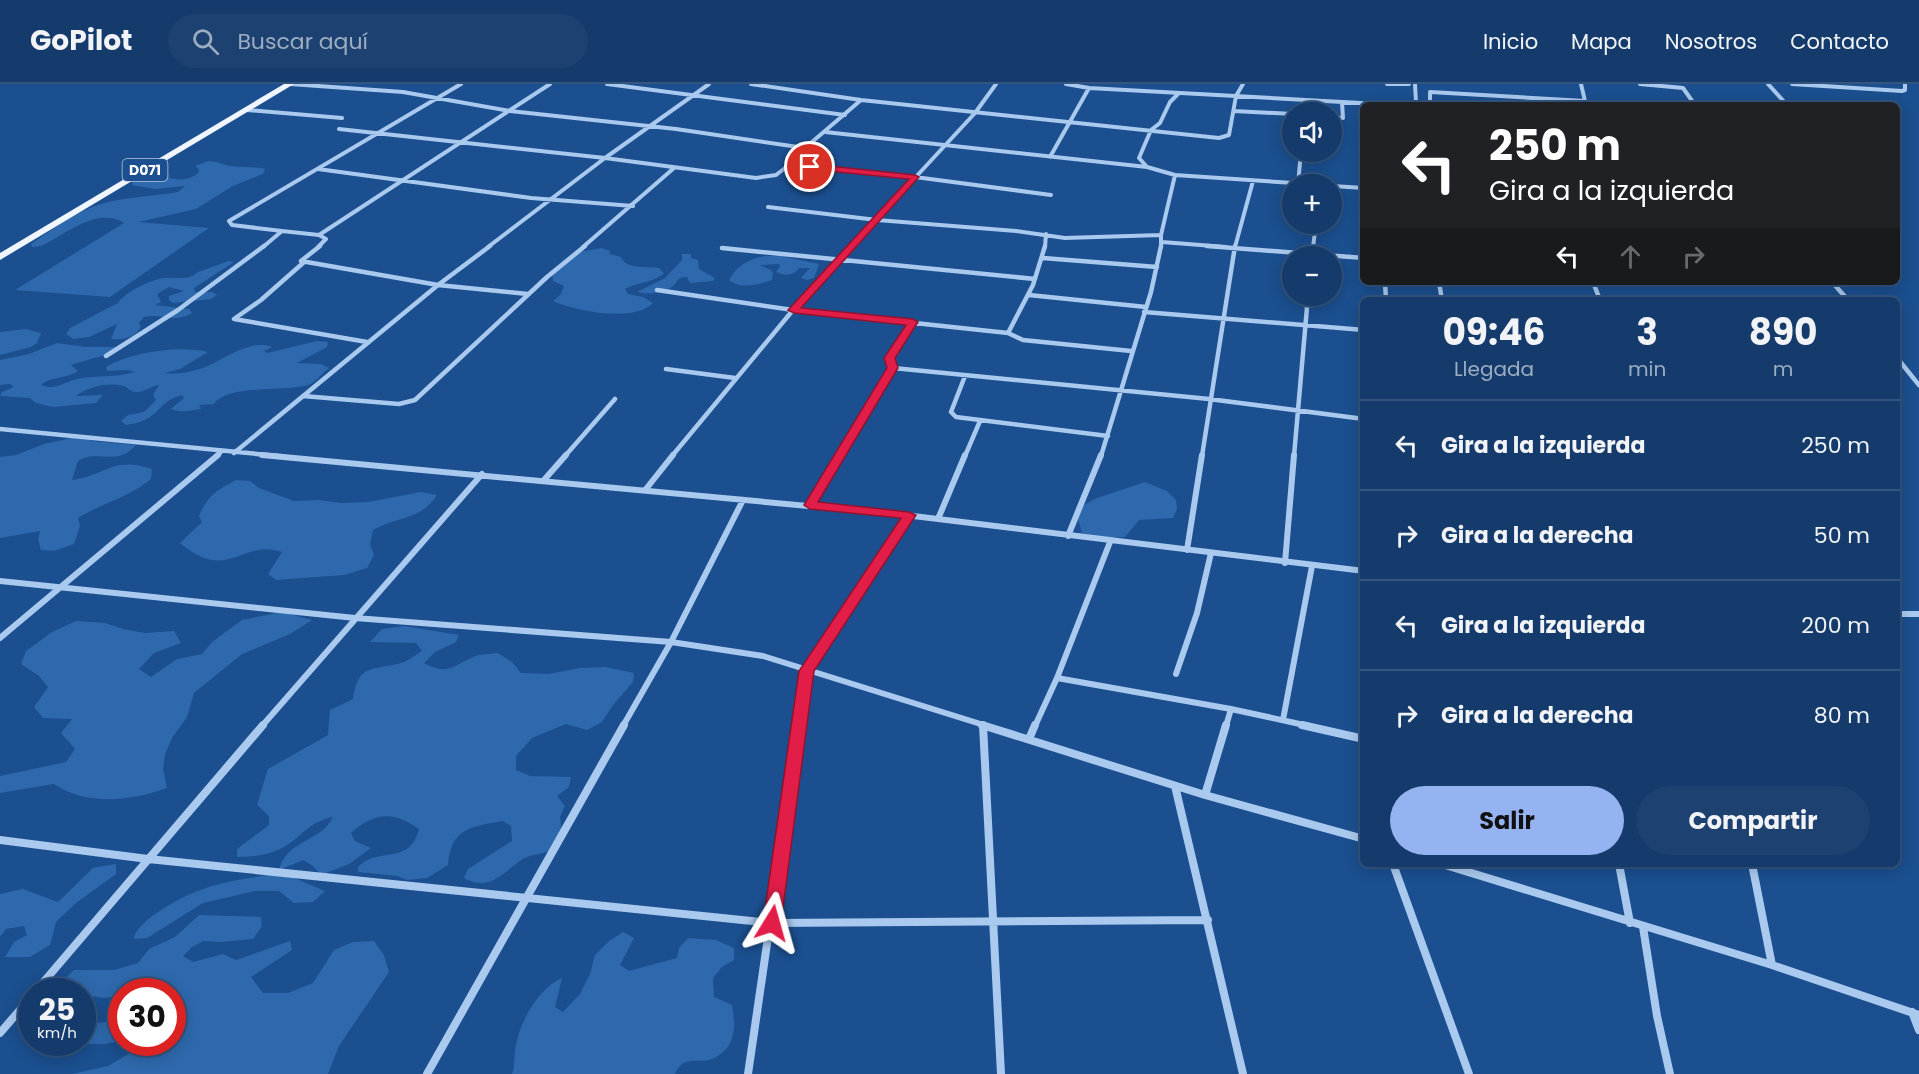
<!DOCTYPE html>
<html lang="es">
<head>
<meta charset="utf-8">
<style>
  :root { --surface:#143b6b; --page:#1d4271; --text:#f1f3f6; --muted:#9dadc1; --line:#33557e; --accent:#95b2f1 }
  body { margin:0; font-family:Poppins,sans-serif; background:var(--page); color:var(--text); height:100vh; display:flex; flex-direction:column; font-size:22px; white-space:nowrap }
  * { box-sizing:border-box; margin:0 }
  p { font-size:20px; color:var(--muted) }
  .icon { flex:none; width:33px; height:33px; fill:none; stroke:currentColor; stroke-width:2; stroke-linecap:round; stroke-linejoin:round }
  .map { position:relative; flex:1; overflow:hidden }
  .details { position:absolute; left:1360px; top:213px; width:540px; height:570px; display:flex; flex-direction:column; background:var(--surface); border-radius:9px; box-shadow:0 3px 15px #0003,0 0 0 2px var(--line) }
  .details>* { flex:none }
  .guide { position:absolute; left:1360px; top:18px; width:540px; height:183px; border-radius:9px; box-shadow:0 3px 15px #0003,0 0 0 2px var(--line); background:#202124; color:#fff; overflow:hidden }
  .controls { position:absolute; left:1282px; top:18px; display:grid; gap:12px }
  .controls a { display:grid; place-items:center; width:60px; height:60px; border-radius:50%; background:var(--surface); box-shadow:0 3px 15px #0003,0 0 0 2px var(--line); font-size:30px }
  .speed { position:absolute; left:18px; top:894px; display:flex; gap:12px; font-size:30px; font-weight:700; text-align:center }
  .speed>* { display:grid; place-content:center; width:78px; height:78px; border-radius:50%; background:var(--surface); box-shadow:0 3px 15px #0003,0 0 0 2px var(--line); line-height:1 }
  .speed small { font-size:15px; font-weight:400 }
  .speed .limit { border:9px solid #d22; background:#fff; color:#111 }
  .pin { position:absolute; display:grid; place-items:center; width:51px; height:51px; color:#fff; margin:-26px; border:3px solid #fff; border-radius:50%; box-shadow:0 2px 6px #0007 }
  .me { position:absolute; width:66px; margin:-33px; rotate:8deg; stroke-linejoin:round; filter:drop-shadow(0 0 4px #0008) }
  .turn { display:flex; align-items:center; gap:21px; height:126px; padding:0 30px; font-size:27px }
  .turn .icon { width:78px; height:78px; stroke-width:2.5 }
  .turn b { display:block; font-size:42px; line-height:51px }
  .lanes { display:flex; align-items:center; height:57px; padding:0 30px; background:#0003; justify-content:center; gap:30px; direction:ltr }
  .lanes .off { opacity:.35 }
  .eta { display:flex; justify-content:space-evenly; align-items:center; height:102px; text-align:center }
  .eta b { font-size:36px; font-weight:700; line-height:42px }
  .action { display:flex; gap:12px; margin-top:auto; padding:12px 30px }
  .action a { flex:1; height:69px; border-radius:36px; background:var(--accent); color:#111; font-size:24px; font-weight:700; line-height:69px; text-align:center }
  .action a+a { background:var(--page); color:var(--text) }
  ul { padding:0; list-style:none }
  li { display:flex; align-items:center; gap:18px; height:90px; padding:0 30px; border-top:2px solid var(--line) }
  li div { flex:1 }
  li b { display:block; font-size:22px }
  li em { font-style:normal }
  header { display:flex; align-items:center; gap:36px; box-sizing:border-box; height:84px; padding:0 30px; background:var(--surface); border-bottom:2px solid var(--line) }
  header strong { font-size:28px }
  nav { display:flex; gap:33px; margin-inline-start:auto; font-size:21px }
  .search { width:420px; height:54px; background:var(--page); display:flex; align-items:center; gap:15px; box-sizing:border-box; padding:0 21px; border-radius:33px; color:var(--muted); font-size:22px }
  .map>svg:first-child { display:block }
</style>
</head>
<body>
<header>
<strong>GoPilot</strong>
<div class="search"><svg class="icon" aria-label="search" viewBox="0 0 24 24"><circle cx="10" cy="10" r="6"/><path d="M15 15l6 6"/></svg>Buscar aquí</div>
<nav><a>Inicio</a><a>Mapa</a><a>Nosotros</a><a>Contacto</a></nav>
</header>
<div class="map">
<svg width="1919" height="990" viewBox="0 0 1919 990">
  <rect width="100%" height="100%" fill="#1b4f8f"/>
  <path fill="#2e69ad" d="M208,77c9,0 15,4 23,5 12,2 22,0 34,3l-2,5 -30,12 -37,23 -58,13 71,6 -99,69 -95,-7 109,-67c-27,-17 -59,12 -83,23l-9,1 -1,-3c22,-15 47,-34 73,-41 24,-6 49,-7 74,-11l7,-6 -30,3 -23,-4 1,-6c11,-6 23,-11 35,-6l1,5c11,2 19,3 29,-5l1,-4 -4,-3z
    M602,164l8,3 -1,3 12,3c5,13 27,9 38,11l5,5c-10,10 -27,9 -39,16l3,5 15,3 10,6c-20,20 -77,8 -100,-2l8,-7 3,-8 -11,-5 -1,-9 21,-19z
    M682,170h9v4l7,2 1,9 16,9 -2,3 -23,2 -3,-6 -7,1c-3,2 -4,6 -7,8 -9,7 -25,9 -36,6l28,-14 17,-18z
    M765,172h15l39,8 -5,14 -7,2 -6,-2 9,-10h-11c-5,8 -15,8 -23,4l4,-6 -1,-2 -19,1 11,5 2,4 -1,6c-13,4 -32,10 -43,0 8,-15 20,-21 36,-24z
    M229,177l5,1 -40,26 1,4h17l5,3 -6,4 -38,4 -4,-3v-4l15,-5 -15,-4 -12,7 4,8 -6,3 34,4 3,4c-18,11 -29,0 -48,4l-5,6 2,4c-7,11 -18,13 -30,12l6,-15 -28,13 -16,2 -7,-5 4,-6 48,-25c7,-11 34,-24 47,-25 12,-1 23,3 33,-6z
    M26,245l15,4 -4,10 -6,4 -31,8v-23z
    M317,257l11,1 -1,5 -30,16 24,1 8,4c-7,5 -14,15 -21,17 -22,7 -81,-1 -94,19l-15,1 2,4c-11,2 -20,4 -30,0l13,-11 -2,-3c-27,7 -21,26 -56,30l-5,-4 7,-6 16,-3 12,-12 -3,-5 6,-10c-9,1 -15,8 -23,7 -6,0 -8,-5 -13,-6 -15,-4 -35,1 -47,10l27,-1 -7,8 -43,4 -17,-4 -6,-5 -30,-2 2,-4 12,-5 -4,-3 -10,1v-25l29,-6 28,-11 28,4h38c-12,9 -36,12 -52,18l7,6c-11,8 -27,5 -37,14 14,6 23,-3 36,-6 19,-4 39,-1 58,-7l-7,-2 -21,1 -1,-4c25,-15 73,-22 102,-15l-28,17 -15,4c14,2 32,-2 45,-8 17,-8 42,-26 62,-18l-8,4 3,2z
    M76,353h14l1,4 45,4c-20,23 -38,3 -58,16l-6,19c36,-5 39,-24 80,-11l-1,10c-21,18 -49,24 -73,39l2,8 -6,18 -20,7 -13,-1 -3,-11 2,-8 -40,7v-81l16,-2 28,-11z
    M236,396l14,1 9,7 35,13 25,-1 22,3 27,-1 53,-10 16,3c-17,26 -39,21 -64,35l-3,14 4,11 -7,13 -23,7 -68,5 -8,-6 14,-22c-40,-14 -54,32 -102,-9l22,-21 -3,-6c8,-20 18,-26 37,-36z
    M1145,398l22,9 9,9 1,9 -4,9 -34,2 -14,17 -24,1 -19,-5 -4,-14 4,-13 15,-8z
    M282,528l30,8 -22,14 -48,20 -48,39 -7,24 -15,21 -7,16 -2,15 4,19c-35,13 -81,18 -113,-4l-54,9v-17l66,-14 9,-13 -14,-16 11,-14 -29,-1 -9,-11 14,-20 -9,-11 -18,-12 5,-13 26,-19 24,-11 29,2 18,6 22,4 29,-2 7,12 -27,10 -15,16 12,8 26,-18 25,-5 10,-12 30,-22z
    M404,542l55,9 -3,7 -21,10 -11,11c27,15 31,-1 55,-8 6,-1 13,-1 19,-2l14,9 9,11 28,1 31,-6 25,-1 29,6 -1,9 -20,23 -11,17 -15,8 -21,-6 -34,14 -16,18v14l14,6 41,1 -2,10 -12,9 8,10 -5,11 2,19c-3,4 -8,12 -12,14 -8,5 -20,4 -27,9 -19,12 -33,34 -59,19l4,-9 44,-28 -1,-15 -8,-5c-33,6 -52,7 -55,44l-21,13 -20,2 -10,-4 -39,-4v-5c21,-21 52,-1 61,-38 -26,-18 -44,-17 -68,4l4,8 16,7 -22,16 -28,11 -8,-9 -10,-6 -24,10c8,-31 41,-27 54,-53 -25,5 -30,19 -49,30 -15,8 -30,10 -47,10v-8l32,-24v-9l-12,-11 11,-36 60,-34 2,-25 23,-11c5,-37 21,-28 48,-36 7,-2 14,-8 21,-12l-6,-8 -46,-1 12,-13z
    M116,780v10l-40,29 -20,19 -6,23 -20,12h-25l9,-15 13,-7 -3,-9 -18,3 -6,8v-43l23,-5 35,13 35,-34z
    M270,791l22,2 33,14 -12,11 -19,1 -15,-12h-24l-52,12 -56,35 -14,1c5,-13 16,-21 28,-29 38,-24 64,-29 109,-35z
    M199,831l62,2 1,9 -9,13 -33,3 -17,-1 -11,6 -9,9 10,6 30,-8 13,6 54,-19 2,9 -41,27 12,16h25l25,-10 21,-33 19,-8 21,-1 10,14 5,17 -50,74 -11,28h-256l36,-8 22,-13 1,-10 41,-1v-50l-5,-1 -2,-2 -12,2 -31,1 -1,4 -17,2 -21,-3 -1,-3 -8,-1 -15,-7 15,-14h40l24,-7 11,-14 26,-12z
    M623,848l11,6 -14,27 9,6 48,-13 2,-10 9,-10 28,2 18,8v12l-12,7 -9,11 1,19 18,8c4,22 4,44 -20,54 -12,5 -29,-5 -37,15h-163c3,-8 2,-15 3,-23 3,-27 23,-63 47,-73l-7,29 8,5 17,-18 10,-20 5,-19 14,-14z
    M121,936v21l-17,3 -64,-1 42,-1 1,-17z"/>
  <g fill="none" stroke-linecap="round" stroke-linejoin="round">
    <path stroke="#a9c9ee" stroke-width="4" d="M290,0l113,8 107,19 166,18 129,19
      M607,0l238,31
      M751,0l110,16 358,38 10,-3 7,-39 7,-12
      M1066,0l23,4 308,17 19,-3 -1,-18
      M1387,0h22
      M1640,0l43,4 12,17
      M1768,0l19,21
      M1792,0l110,7 3,-1v-6
      M861,16l-56,48 -16,17 126,12 136,18
      M1430,21v-13l155,9 -4,-17
      M247,26l95,8
      M1234,27l59,3
      M1332,33l11,1 -1,-15
      M339,45l266,29 151,20 20,-3 13,-10
      M825,48l322,35 28,8 134,9
      M1050,73l39,-69
      M1147,83l-8,-9 12,-28 9,-7 10,-21 8,-8
      M318,85l213,29 102,8
      M1298,100l3,-32
      M1332,102l32,2
      M768,123l109,13 139,11 49,7 96,-3
      M282,147l37,4 231,-151
      M1162,158l64,5
      M263,163l19,-16 -50,-6 -3,-4 232,-137
      M318,163l8,-8 -7,-4
      M488,163l117,-89 104,-74
      M583,163l91,-79
      M851,163l124,-134 21,-29
      M1045,163l1,-13
      M1161,163v-12l14,-60
      M1235,163l18,-66
      M1313,163l3,-23"/>
    <path stroke="#a9c9ee" stroke-width="4.5" d="M320,162l-19,15 137,24 90,9
      M1045,162l-12,39 -25,48 15,7 108,11
      M1207,162l157,12
      M722,164l313,31
      M1312,172l1,-10
      M1043,174l114,9
      M303,179l-42,37 -27,19 133,23
      M1385,198l1,18
      M1439,198l3,18
      M1593,198l7,18
      M1832,198l16,18
      M657,206l136,20 215,23
      M1029,211l117,12
      M1144,228l220,18
      M106,272l72,-46 86,-64
      M1898,275l21,26
      M893,284l316,31 155,20
      M893,284l-3,-10 23,-36
      M666,285l69,9
      M965,292l-14,36 5,5 152,19
      M303,312l96,8 16,-4 132,-123 38,-31
      M0,345l278,27
      M234,369l204,-168 52,-39
      M216,372l4,-3
      M565,372l50,-57
      M672,372l121,-146 60,-64
      M839,372l54,-88
      M965,372l15,-35
      M1101,372l50,-164 10,-46
      M1202,372l33,-210
      M1294,372l14,-160"/>
    <path stroke="#a9c9ee" stroke-width="6" d="M262,371l643,60 459,56
      M544,396l22,-25
      M646,405l27,-34
      M810,421l30,-50
      M938,435l27,-64
      M1068,452l33,-81
      M1187,466l15,-95
      M1285,479l9,-108
      M0,497l355,37 316,24 92,14 224,70
      M1898,530h21
      M0,554l218,-183
      M1176,590l21,-61 14,-60
      M1057,594l174,31 78,17
      M1283,636l29,-154
      M262,642l220,-252
      M623,642l48,-84 72,-142
      M799,642l8,-55 102,-156
      M1035,642l22,-48 53,-136
      M1226,642l5,-17"/>
    <path stroke="#a9c9ee" stroke-width="8" d="M982,641l223,70 159,44
      M983,641l18,349
      M1302,641l62,14
      M1029,655l6,-14
      M1175,702l68,288
      M1205,711l21,-70
      M0,756l148,19 624,64 436,-3
      M1393,780l76,210
      M1442,780l330,101 147,50
      M1619,780l11,59
      M1752,780l20,101
      M1643,843l14,89 13,58
      M35,908l228,-267
      M1912,928l7,18
      M0,949l32,-37
      M427,990l197,-349
      M748,990l51,-349"/>
    <path fill="#f0f6ff" fill-rule="evenodd" d="M284,0h10l-294,176v-7z"/>
  </g>
  <path fill="#e11d48" stroke="#92132f" stroke-width="1.5" d="M810,80l105,11 4,2 -118,131 112,11 5,3 -23,36 3,10 -80,134 91,10 7,3 -102,156 -33,252 -3,5 -6,3 -7,-3 -2,-5 36,-252 102,-153 -91,-9 -6,-4 83,-137 -3,-10 22,-33 -112,-12 -6,-3 121,-131 -102,-10 -1,-2z"/>
  <g text-anchor="middle" stroke-width="4.5" stroke-linejoin="round" paint-order="stroke">
    <rect fill="#1b4f8f" stroke="#bbcadd" stroke-width="1.5" x="122.5" y="75" width="45" height="22" rx="4.5"/>
    <g font-size="14" font-weight="bold" fill="#fff">
      <text x="145" y="91">D071</text>
    </g>
  </g>
</svg>
<div class="controls">
<a><svg class="icon" aria-label="sound" viewBox="0 0 24 24"><path d="M4 9h4l5-4v14l-5-4H4zM17 9q2 3 0 6"/></svg></a>
<a>+</a>
<a>−</a>
</div>
<div class="speed"><div>25<small>km/h</small></div><div class="limit">30</div></div>
<div class="pin" style="left:810px;top:83px;background:#d93025"><svg class="icon" aria-label="arrive" viewBox="0 0 24 24"><path d="M6 21V4h12l-3 4 3 4H6"/></svg></div>
<svg class="me" style="left:772px;top:839px" viewBox="-20 -20 40 40"><path d="M0-17L14 15 0 8-14 15z" fill="#e11d48" stroke="#fff" stroke-width="4"/></svg>
<div class="guide">
<div class="turn"><svg class="icon" aria-label="left" viewBox="0 0 24 24"><path d="M17 20v-9H6M10 6l-5 5 5 5"/></svg><div><b>250 m</b>Gira a la izquierda</div></div>
<div class="lanes"><svg class="icon" aria-label="left" viewBox="0 0 24 24"><path d="M17 20v-9H6M10 6l-5 5 5 5"/></svg><svg class="icon off" aria-label="ahead" viewBox="0 0 24 24"><path d="M12 20V5M6 11l6-6 6 6"/></svg><svg class="icon off" aria-label="right" viewBox="0 0 24 24"><path d="M7 20v-9h11M14 6l5 5-5 5"/></svg></div>
</div>
<section class="details">
<div class="eta">
<div><b>09:46</b><p>Llegada</p></div>
<div><b>3</b><p>min</p></div>
<div><b>890</b><p>m</p></div>
</div>
<ul>
<li><svg class="icon" aria-label="left" viewBox="0 0 24 24"><path d="M17 20v-9H6M10 6l-5 5 5 5"/></svg><div><b>Gira a la izquierda</b></div><em>250 m</em></li>
<li><svg class="icon" aria-label="right" viewBox="0 0 24 24"><path d="M7 20v-9h11M14 6l5 5-5 5"/></svg><div><b>Gira a la derecha</b></div><em>50 m</em></li>
<li><svg class="icon" aria-label="left" viewBox="0 0 24 24"><path d="M17 20v-9H6M10 6l-5 5 5 5"/></svg><div><b>Gira a la izquierda</b></div><em>200 m</em></li>
<li><svg class="icon" aria-label="right" viewBox="0 0 24 24"><path d="M7 20v-9h11M14 6l5 5-5 5"/></svg><div><b>Gira a la derecha</b></div><em>80 m</em></li>
</ul>
<div class="action"><a>Salir</a><a>Compartir</a></div>
</section>
</div>
</body>
</html>
